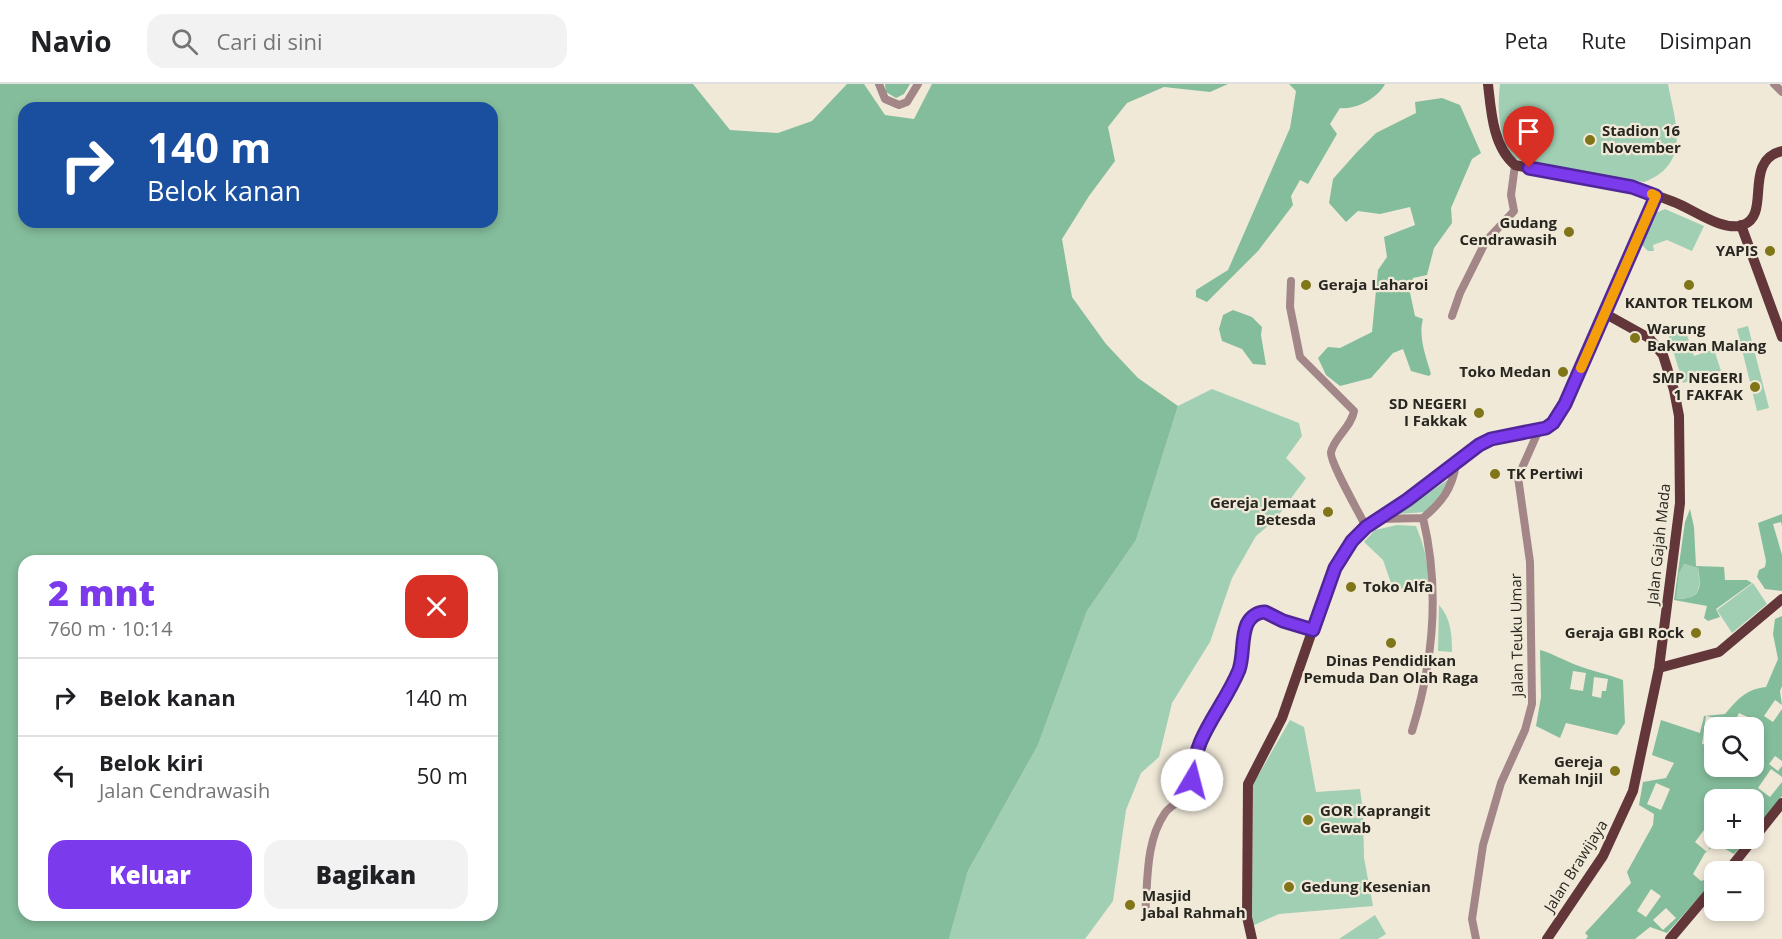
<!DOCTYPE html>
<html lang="id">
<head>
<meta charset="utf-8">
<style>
  :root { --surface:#fff; --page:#f2f2f2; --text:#202124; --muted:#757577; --line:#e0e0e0; --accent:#7c3aed }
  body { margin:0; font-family:"Open Sans",sans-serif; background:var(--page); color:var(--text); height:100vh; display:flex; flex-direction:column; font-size:22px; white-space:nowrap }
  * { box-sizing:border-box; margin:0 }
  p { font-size:20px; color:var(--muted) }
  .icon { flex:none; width:33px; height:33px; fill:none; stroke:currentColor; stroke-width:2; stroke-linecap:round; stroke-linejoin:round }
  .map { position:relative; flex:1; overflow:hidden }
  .panel { position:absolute; left:18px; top:471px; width:480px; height:366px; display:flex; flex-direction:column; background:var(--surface); border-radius:18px; box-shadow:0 3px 9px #0003 }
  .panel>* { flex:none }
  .top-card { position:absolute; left:18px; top:18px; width:480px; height:126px; border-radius:18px; box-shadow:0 3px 9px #0003; background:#1a4fa0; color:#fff; overflow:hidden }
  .controls { position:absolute; left:1704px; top:633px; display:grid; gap:12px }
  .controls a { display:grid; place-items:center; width:60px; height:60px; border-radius:12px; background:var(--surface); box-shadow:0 3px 9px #0003; font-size:30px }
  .pin { position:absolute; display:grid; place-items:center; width:51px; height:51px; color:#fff; margin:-62px -26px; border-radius:50% 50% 50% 0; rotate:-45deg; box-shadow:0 0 6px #0007 }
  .pin .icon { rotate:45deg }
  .me { position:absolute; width:66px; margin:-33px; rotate:8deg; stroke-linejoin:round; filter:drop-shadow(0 0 4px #0008) }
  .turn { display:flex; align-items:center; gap:21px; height:126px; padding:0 30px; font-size:27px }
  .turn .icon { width:78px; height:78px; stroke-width:2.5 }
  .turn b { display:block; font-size:42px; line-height:51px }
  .round { display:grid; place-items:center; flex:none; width:63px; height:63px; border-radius:18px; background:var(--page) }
  .headline { display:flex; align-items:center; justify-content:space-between; height:102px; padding:0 30px }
  h1 { font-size:36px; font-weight:800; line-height:45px; color:var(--accent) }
  .button { display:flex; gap:12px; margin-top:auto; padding:12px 30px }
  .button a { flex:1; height:69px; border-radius:18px; background:var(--accent); color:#fff; font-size:24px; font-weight:800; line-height:69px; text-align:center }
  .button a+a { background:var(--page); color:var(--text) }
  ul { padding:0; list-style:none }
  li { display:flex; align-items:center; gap:18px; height:78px; padding:0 30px; border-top:2px solid var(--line) }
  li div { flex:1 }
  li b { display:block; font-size:22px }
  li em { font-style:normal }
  header { display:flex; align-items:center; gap:36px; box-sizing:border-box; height:84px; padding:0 30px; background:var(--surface); border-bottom:2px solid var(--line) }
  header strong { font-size:28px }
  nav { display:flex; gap:33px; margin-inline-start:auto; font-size:21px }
  .search { width:420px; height:54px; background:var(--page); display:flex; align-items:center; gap:15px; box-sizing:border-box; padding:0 21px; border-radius:18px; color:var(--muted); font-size:22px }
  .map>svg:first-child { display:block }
</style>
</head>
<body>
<header>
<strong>Navio</strong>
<div class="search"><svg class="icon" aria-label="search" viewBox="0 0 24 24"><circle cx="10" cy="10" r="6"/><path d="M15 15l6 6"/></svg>Cari di sini</div>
<nav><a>Peta</a><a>Rute</a><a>Disimpan</a></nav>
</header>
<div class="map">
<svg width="1782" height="855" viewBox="0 0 1782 855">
  <rect width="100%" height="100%" fill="#f0e9d8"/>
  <path fill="#a1cfb4" d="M1500,0h168c7,38 24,80 -24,98l-118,-19 -17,-8c-10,-25 -12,-44 -9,-71z
    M1665,125l39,17 -12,25 -25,-11 -14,5 1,6h-6l-6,-6 11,-31z
    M1748,242l21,82 -12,3 -20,-82z
    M1685,245l9,27 20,-7 7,22 -38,12 -15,-49z
    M1212,305l87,34 3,13 -16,22 20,20 -31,42 -19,16 -24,42 -22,64 -38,61 -13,54 -18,16 -15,37 -13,91 -28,38h-136l19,-68 70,-126 49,-134 49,-71 42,-134z
    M1449,395l-5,13 -18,20 -28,2z
    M1397,441l19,1c8,20 14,40 11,62l-34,1 -10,-29 -19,-18 11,-12z
    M1684,480l14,4c3,24 2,31 -23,31l4,-27z
    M1753,499l14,21 -35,29 -15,-23z
    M1439,521c12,13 13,30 13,47l-14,-1z
    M1290,636l14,7 12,65 44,-3 3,23 1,46 9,48 -94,8 -27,12 1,-147 6,-5z
    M1375,831l11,19 -8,5h-39z"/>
  <path fill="#84bd9c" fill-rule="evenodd" d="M0,0h693l37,46 48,3 34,-12 35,-37h17l21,31 29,4 18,-35h296l-18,8 -46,-5 -37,16 -19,24 7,34 -26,35 -27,43 10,58 34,47 32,34 40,28 -42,134 -49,71 -49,134 -70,126 -19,68h-949zM24,24h468v114h-468zM24,477h468v354h-468z
    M885,0h25l-6,10 -8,4 -10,-6z
    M1289,0h96c-7,14 -29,26 -45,24l-10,16 7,10 -29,50 -8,-4 -9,16 2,9 -35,46 -51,51 -11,-5v-7l32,-20 62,-142 6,-37z
    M1442,14l18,7 21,48 -9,6 -21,49 1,15 -18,25 -7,27 -14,3 -4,10 6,28 8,3c-5,18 3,37 8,55l-2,2 -18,-5 -8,-22 -10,4 -22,25 -31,8 -14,-11 -8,-17 10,-11 12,1 32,-16 6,-62 9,-13 -3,-20 31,-12 -5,-18 -30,7 -22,-3 -12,11 -17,-19 4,-24 24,-27 19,-19 40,-20 -1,-11z
    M1233,226l19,7 10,10 -1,8 5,30 -13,-1 -11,-15 -20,-8 -3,-12 4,-14z
    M1690,425l4,18 2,39 28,1 1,13h22l5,3 -36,26 4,8 -12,4 -4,-3 3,-12 -33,-6 11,-78zM1684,480l14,4c4,23 2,31 -22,31l3,-26z
    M1782,430v12l-1,-4 -8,2 9,31v36l-17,-2 -8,-12 2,-7 6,-3 1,-6 -8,-38z
    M1782,532v70l-2,5 2,14 -7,-5 -11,16 9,6 9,-13v52l-7,-5 -6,8 9,7 4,-5v11l-11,-8 -13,19 12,9 12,-15v14l-28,36v-23l6,-9 -10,-8 -6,7h-11l-11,-8 -8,9v38l-10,-8 -9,12 12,10 9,-13h9l8,5 4,-5h11l-14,15 -18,-10 -11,9 -12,21 8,7 11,-4 2,4 -47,52 -17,-6 -15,12h-49l2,-3 -3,-3 46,-50 -4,-11 26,-47 1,-11 -15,-9 4,-23 23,-4 8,-15 -22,-8 9,-35 39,13 4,-17 21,-2c12,-14 21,-25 41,-27l12,-28 -5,-25 2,-15zM1739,629l11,5 -5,9 9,1v18l6,4 -6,9v7h-40v-20l-12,-2 4,-28 10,2 -1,10 28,-1 -9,-4zM1656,699l14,6 -9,21 -14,-6zM1651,805l10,7 -15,21 -9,-6zM1666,824l10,10 -13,12 -10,-10z
    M1540,566c14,4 23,10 36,15 15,6 32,9 47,15l2,43 -8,12 -51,-12 -6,15 -24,-12 5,-29zM1573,587l13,2 -3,18 -13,-2zM1594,593l14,2 -2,12h-4l-1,7 -9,-2z"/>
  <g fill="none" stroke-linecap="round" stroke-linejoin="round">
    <path stroke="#a28688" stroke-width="8" d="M879,0l6,15 14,6 8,-3 11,-18
      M1774,0l8,8
      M1291,197l-1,26 10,50 54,54c-3,17 -19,25 -23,41 -2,9 29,62 35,75
      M1452,232l8,-23 26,-52 28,-30 -3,-16 4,-30
      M1379,435l44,-1c19,-16 29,-29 33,-54
      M1412,647c21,-68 28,-142 11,-213
      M1145,832c3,-34 0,-74 20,-103 5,-8 16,-11 22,-18 7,-19 5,-39 14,-58 11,-25 34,-46 40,-73 3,-16 -1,-42 16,-51 7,-3 45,14 56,17
      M1476,855l-4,-20 11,-74 18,-62 24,-53 7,-26 -2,-142 -12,-85 20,-45"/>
    <path stroke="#63363a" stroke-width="10" d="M1488,0c3,27 5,63 27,81 53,11 109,17 159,37 19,7 48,30 69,23 29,-10 -1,-64 39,-74
      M1741,141l41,112
      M1659,584l60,-16 63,-53
      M1727,788l55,-69
      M1252,855l-5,-22 1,-133 34,-66 44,-127 17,-38 23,-26 41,-27 72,-55 12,-6 55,-11 7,-5 12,-19 91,-208
      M1547,855l56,-83 30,-65 26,-123 21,-165 -1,-87 -5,-26 -11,-35 -14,-17 -45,-25
      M1670,855l44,-52"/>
  </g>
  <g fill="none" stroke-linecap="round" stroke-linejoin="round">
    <g stroke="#51269a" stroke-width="15">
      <path id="route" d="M1192,696c1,-44 31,-71 47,-110 5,-15 2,-32 8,-46 4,-8 11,-12 18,-12l18,9 30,9 22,-62 17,-27 14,-14 41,-27 72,-55 12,-6 55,-11 7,-5 12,-19 91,-208 -24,-9 -103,-19"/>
    </g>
    <use href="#route" stroke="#7c3aed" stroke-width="10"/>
    <path stroke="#f59e0b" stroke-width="10" d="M1581,284l75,-172 -4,-2"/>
  </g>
  <g fill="#807518" stroke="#f0e9d8" stroke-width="2">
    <circle cx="1590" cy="56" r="6"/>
    <circle cx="1569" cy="148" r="6"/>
    <circle cx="1770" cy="167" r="6"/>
    <circle cx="1306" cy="201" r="6"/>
    <circle cx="1689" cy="201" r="6"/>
    <circle cx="1635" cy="254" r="6"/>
    <circle cx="1563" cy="288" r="6"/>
    <circle cx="1755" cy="303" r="6"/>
    <circle cx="1479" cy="329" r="6"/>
    <circle cx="1495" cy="390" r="6"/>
    <circle cx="1328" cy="428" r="6"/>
    <circle cx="1351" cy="503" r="6"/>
    <circle cx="1696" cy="549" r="6"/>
    <circle cx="1391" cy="559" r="6"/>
    <circle cx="1615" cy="687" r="6"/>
    <circle cx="1308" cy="736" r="6"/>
    <circle cx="1289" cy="803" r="6"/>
    <circle cx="1130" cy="821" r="6"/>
  </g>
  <g text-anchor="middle" stroke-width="4.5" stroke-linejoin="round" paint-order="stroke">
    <g font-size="15" font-weight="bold" fill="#282620" stroke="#f0e9d8" text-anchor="start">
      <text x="1602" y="52">Stadion 16<tspan x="1602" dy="17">November</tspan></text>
      <text x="1557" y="144" text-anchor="end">Gudang<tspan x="1557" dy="17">Cendrawasih</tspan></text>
      <text x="1758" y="172" text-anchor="end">YAPIS</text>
      <text x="1318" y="206">Geraja Laharoi</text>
      <text x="1689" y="224" text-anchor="middle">KANTOR TELKOM</text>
      <text x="1647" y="250">Warung<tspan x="1647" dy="17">Bakwan Malang</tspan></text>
      <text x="1551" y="293" text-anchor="end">Toko Medan</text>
      <text x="1743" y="299" text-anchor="end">SMP NEGERI<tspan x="1743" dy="17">1 FAKFAK</tspan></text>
      <text x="1467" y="325" text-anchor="end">SD NEGERI<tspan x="1467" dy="17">I Fakkak</tspan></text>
      <text x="1507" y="395">TK Pertiwi</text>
      <text x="1316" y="424" text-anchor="end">Gereja Jemaat<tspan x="1316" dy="17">Betesda</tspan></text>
      <text x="1363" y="508">Toko Alfa</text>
      <text x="1684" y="554" text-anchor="end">Geraja GBI Rock</text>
      <text x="1391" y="582" text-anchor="middle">Dinas Pendidikan<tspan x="1391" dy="17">Pemuda Dan Olah Raga</tspan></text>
      <text x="1603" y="683" text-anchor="end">Gereja<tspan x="1603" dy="17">Kemah Injil</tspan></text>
      <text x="1320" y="732">GOR Kaprangit<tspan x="1320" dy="17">Gewab</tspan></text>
      <text x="1301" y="808">Gedung Kesenian</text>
      <text x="1142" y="817">Masjid<tspan x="1142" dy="17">Jabal Rahmah</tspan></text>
    </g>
    <g font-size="15" fill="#282620" stroke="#f0e9d8">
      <text transform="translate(1659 460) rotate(-84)" y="5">Jalan Gajah Mada</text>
      <text transform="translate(1517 551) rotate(-91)" y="5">Jalan Teuku Umar</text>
      <text transform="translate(1576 782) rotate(-58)" y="5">Jalan Brawijaya</text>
    </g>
  </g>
</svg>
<div class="controls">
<a><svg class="icon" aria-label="search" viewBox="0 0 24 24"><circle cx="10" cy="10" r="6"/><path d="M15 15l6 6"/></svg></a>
<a>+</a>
<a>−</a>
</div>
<div class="pin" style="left:1529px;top:84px;background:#d93025"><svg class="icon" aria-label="arrive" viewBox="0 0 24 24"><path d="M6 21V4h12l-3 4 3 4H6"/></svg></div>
<svg class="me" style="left:1192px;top:696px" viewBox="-20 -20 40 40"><circle r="19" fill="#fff"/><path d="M0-13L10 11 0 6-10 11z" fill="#7c3aed"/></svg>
<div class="top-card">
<div class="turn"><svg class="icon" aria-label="right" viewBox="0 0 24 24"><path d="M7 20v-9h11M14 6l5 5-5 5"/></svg><div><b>140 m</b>Belok kanan</div></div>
</div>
<section class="panel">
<div class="headline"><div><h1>2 mnt</h1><p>760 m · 10:14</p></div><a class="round" style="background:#d93025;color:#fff"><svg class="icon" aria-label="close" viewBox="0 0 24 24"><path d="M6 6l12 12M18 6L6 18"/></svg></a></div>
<ul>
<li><svg class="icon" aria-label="right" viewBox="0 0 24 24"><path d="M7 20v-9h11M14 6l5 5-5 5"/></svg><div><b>Belok kanan</b></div><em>140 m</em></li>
<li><svg class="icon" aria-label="left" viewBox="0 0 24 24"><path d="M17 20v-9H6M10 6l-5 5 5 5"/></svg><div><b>Belok kiri</b><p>Jalan Cendrawasih</p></div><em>50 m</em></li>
</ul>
<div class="button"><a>Keluar</a><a>Bagikan</a></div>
</section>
</div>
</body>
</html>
